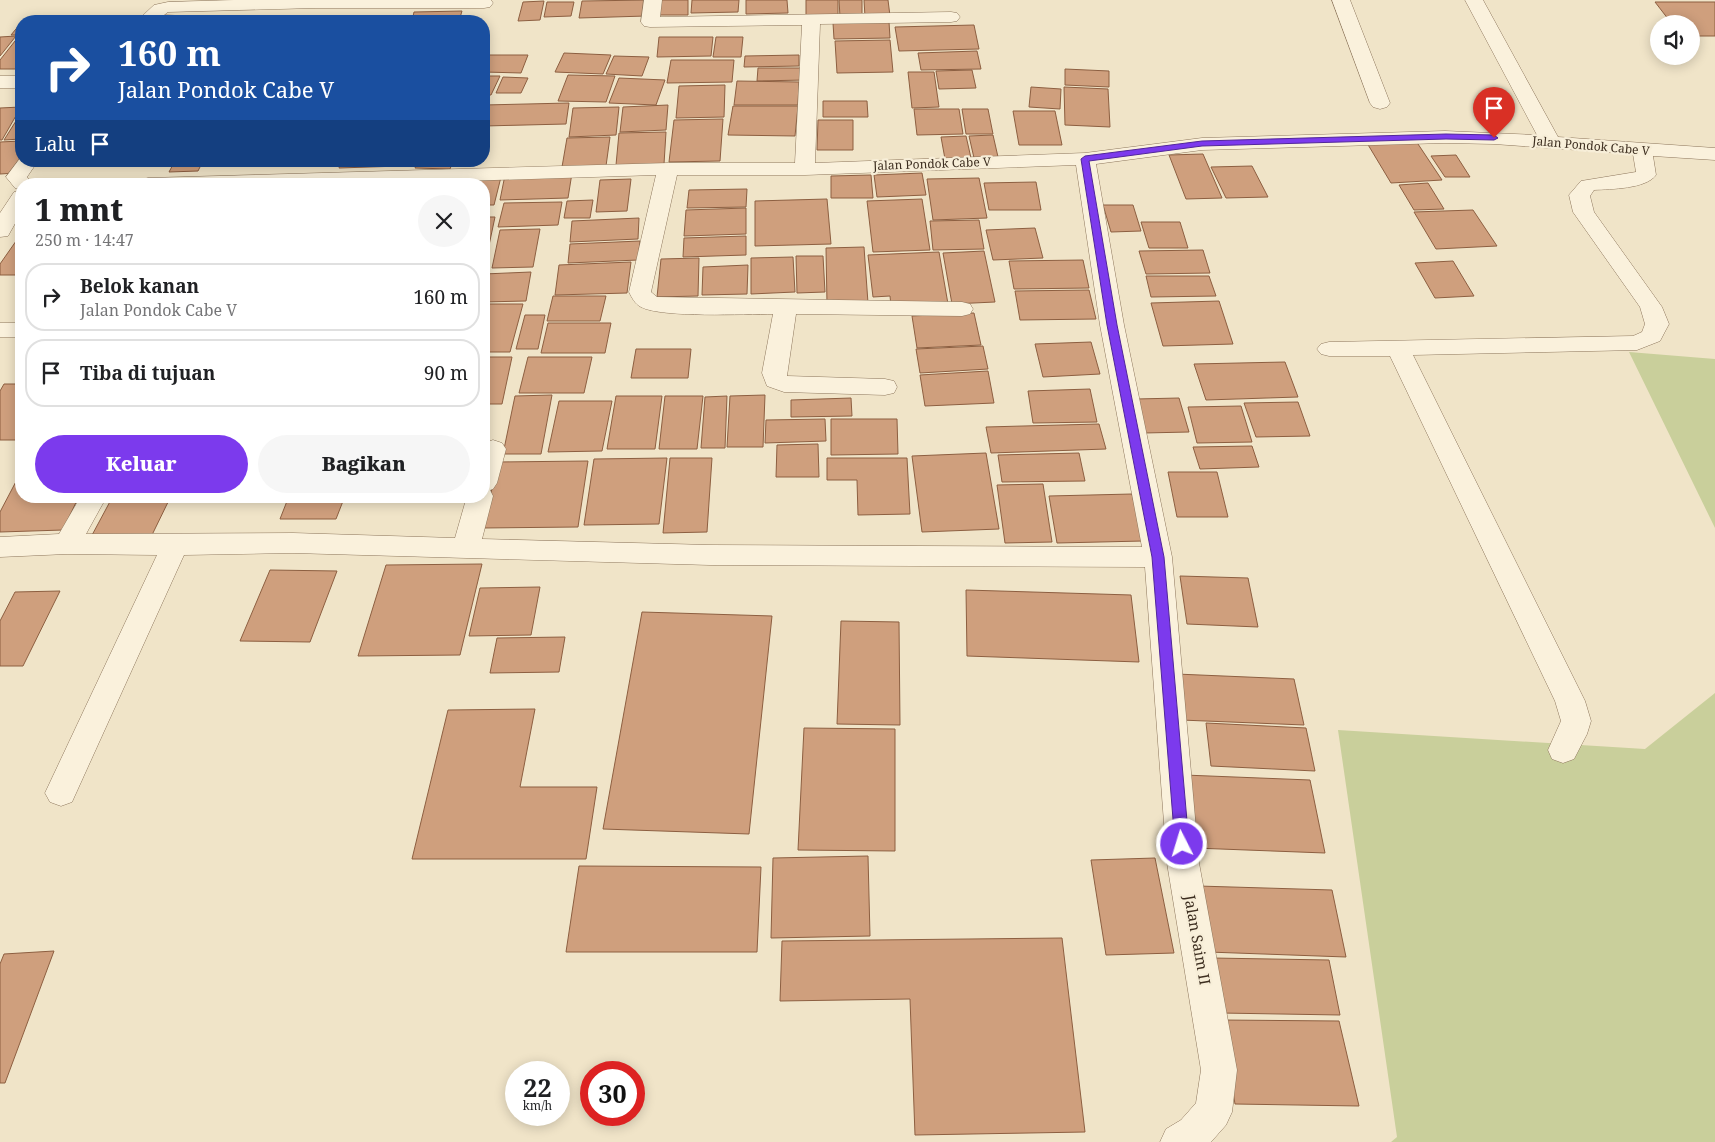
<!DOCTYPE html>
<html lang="id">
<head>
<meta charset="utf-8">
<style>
  :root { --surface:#fff; --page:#f6f6f6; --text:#202124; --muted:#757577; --line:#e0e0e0; --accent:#7c3aed }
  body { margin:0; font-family:"Noto Serif",serif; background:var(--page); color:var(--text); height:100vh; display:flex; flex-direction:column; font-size:19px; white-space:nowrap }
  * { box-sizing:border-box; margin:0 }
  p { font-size:16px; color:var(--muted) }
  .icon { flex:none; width:28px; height:28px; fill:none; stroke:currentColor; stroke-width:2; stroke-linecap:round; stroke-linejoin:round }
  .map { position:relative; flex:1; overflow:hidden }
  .sheet { position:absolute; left:15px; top:178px; width:475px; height:325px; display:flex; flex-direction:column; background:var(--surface); border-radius:20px; box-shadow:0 2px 12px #0003 }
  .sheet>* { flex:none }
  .hud { position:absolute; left:15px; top:15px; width:475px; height:152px; border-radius:20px; box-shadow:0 2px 12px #0003; background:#1a4fa0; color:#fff; overflow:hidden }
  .tools { position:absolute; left:1650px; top:15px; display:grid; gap:10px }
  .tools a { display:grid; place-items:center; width:50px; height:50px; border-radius:50%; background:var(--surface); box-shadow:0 2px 12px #0003; font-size:25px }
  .speed { position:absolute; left:505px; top:1061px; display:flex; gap:10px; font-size:25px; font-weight:700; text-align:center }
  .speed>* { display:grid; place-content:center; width:65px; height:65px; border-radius:50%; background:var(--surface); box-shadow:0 2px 12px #0003; line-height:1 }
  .speed small { font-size:12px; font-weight:400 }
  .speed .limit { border:8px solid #d22; background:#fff; color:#111 }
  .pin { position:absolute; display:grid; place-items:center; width:42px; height:42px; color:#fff; margin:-51px -21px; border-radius:50% 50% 50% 0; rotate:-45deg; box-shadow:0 0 5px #0007 }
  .pin .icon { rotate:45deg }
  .me { position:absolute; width:55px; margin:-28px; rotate:355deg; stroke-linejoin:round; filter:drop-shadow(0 0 4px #0008) }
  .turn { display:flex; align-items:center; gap:18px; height:105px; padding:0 20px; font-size:22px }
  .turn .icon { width:65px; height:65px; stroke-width:2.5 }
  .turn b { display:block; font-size:35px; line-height:42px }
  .then { display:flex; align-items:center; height:48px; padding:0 20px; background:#0003; gap:10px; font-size:19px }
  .round { display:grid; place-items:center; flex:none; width:52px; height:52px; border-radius:26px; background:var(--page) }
  .head { display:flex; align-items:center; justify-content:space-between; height:85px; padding:0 20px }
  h1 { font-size:30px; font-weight:800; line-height:38px }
  .button { display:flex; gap:10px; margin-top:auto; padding:10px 20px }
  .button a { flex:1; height:58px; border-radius:30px; background:var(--accent); color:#fff; font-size:20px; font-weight:800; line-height:58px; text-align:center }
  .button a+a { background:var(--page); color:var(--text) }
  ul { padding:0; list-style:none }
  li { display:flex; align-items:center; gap:15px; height:68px; margin:0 10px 8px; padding:0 10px; border:2px solid var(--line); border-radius:20px }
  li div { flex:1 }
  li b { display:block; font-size:19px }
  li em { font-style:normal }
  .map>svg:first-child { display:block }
</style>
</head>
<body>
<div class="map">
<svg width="1715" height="1142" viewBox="0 0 1715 1142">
  <rect width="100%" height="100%" fill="#f0e4c8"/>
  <path fill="#c9cf9b" d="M1629,352l86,7v169z
    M1715,693v449h-324l6,-5 -59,-407 307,19z"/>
  <path fill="#cf9f7d" stroke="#8d5f41" d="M648,0l-2,16 -67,2 3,-17z
    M659,0h29v15h-30z
    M692,0h47l-1,12 -47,1z
    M746,0h41l1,13 -42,1z
    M806,0h32v17l-32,1z
    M839,0h23v17h-22z
    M864,0h24l2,16 -25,1z
    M544,1l-4,19 -22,1 5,-19z
    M547,2h27l-3,14 -27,1z
    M1655,2h60v34h-24v-12h-19z
    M462,11l-3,10h-47l2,-9z
    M162,15l52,2 -3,4h-54z
    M889,22l1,16 -56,1 -1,-16z
    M20,24l1,11h-10z
    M974,25l5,24 -80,2 -4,-24z
    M16,36l-16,20v-19z
    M19,36h2v30l-1,3h-20v-9z
    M659,37h54l-2,19 -54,1z
    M716,37h27l-2,20h-28z
    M890,40l3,32 -56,1 -2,-32z
    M977,51l4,18 -60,1 -3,-17z
    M564,53l47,2 -8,19 -48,-2z
    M484,55h44l-7,18 -37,-1z
    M799,55v11l-55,1 1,-11z
    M614,56l35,1 -7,19 -36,-2z
    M671,60h63l-2,22 -65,1z
    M758,68h47v12l-48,1z
    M1065,69l44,2v16l-44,-2z
    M972,70l4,18 -37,1 -3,-18z
    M908,72h26l5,35 -27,1z
    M568,75l47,1 -9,26 -48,-1z
    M484,76h16l-9,19h-7z
    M503,77l25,1 -7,15h-25z
    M619,78l46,2 -9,25 -47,-2z
    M737,81l62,1 -1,23h-64z
    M725,85l-1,32 -48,1 3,-32z
    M1031,87l30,2 -1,20 -31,-2z
    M1064,87l44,2 2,38 -45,-2z
    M823,101h44l1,16h-45z
    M569,103l-3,21 -82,2v-21z
    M668,105l-2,25 -46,2 3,-25z
    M733,106h65l-3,30 -67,-1z
    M21,107l-19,33h-2v-32z
    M619,107l-3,28 -47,2 4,-29z
    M914,109h45l4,25 -46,1z
    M962,109h26l5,25h-27z
    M1013,111h42l7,34h-43z
    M21,113v26l-17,1z
    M723,119l-3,42 -51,1 5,-42z
    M818,120h35v30h-36z
    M666,132l-2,32 -48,1 3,-32z
    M993,135l5,22 -24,1 -5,-22z
    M966,136l5,22 -26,1 -4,-22z
    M610,137l-4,29 -44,1 5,-29z
    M21,141v20l-5,12 -16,1v-32z
    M1416,141l26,39 -51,3 -24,-40z
    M1203,154l19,44 -36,1 -17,-44z
    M1456,155l14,22h-25l-14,-21z
    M175,161h28l-5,10 -29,1z
    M341,161h60l-1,5 -61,2z
    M418,161h35l-3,8 -35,-1z
    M1252,166l16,31 -42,1 -15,-31z
    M572,173l-4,25 -68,2 5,-25z
    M922,173l4,22 -49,2 -3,-22z
    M871,175l2,23h-42v-22z
    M501,177l-7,28h-10v-21h-36l2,-6z
    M979,178l8,40 -54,2 -6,-41z
    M631,179l-4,32 -31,1 4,-32z
    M1036,182l5,28h-52l-5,-27z
    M1428,183l16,26 -30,1 -15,-25z
    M747,189l-1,18 -59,1 2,-18z
    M827,199l4,45 -76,2v-45z
    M922,199l8,51 -57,2 -6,-51z
    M593,200l-3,18h-26l3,-17z
    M562,202l-4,23 -60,2 6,-24z
    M1103,205h30l8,26 -30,1z
    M746,208v26l-62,2 2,-26z
    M1473,210l24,36 -61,3 -22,-37z
    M484,217h11l-7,33h-4z
    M639,218l-1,21 -68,3 2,-21z
    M979,220l5,29 -51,1 -3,-29z
    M1141,222h39l8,26h-39z
    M1035,228l8,30 -50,2 -7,-30z
    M540,229l-7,38 -41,1 8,-38z
    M21,234v41h-21v-11z
    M746,236v19l-63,2 1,-19z
    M640,241l-2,19 -70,3 2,-19z
    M864,247l4,56 -41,1 -1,-56z
    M1203,250l7,23 -64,1 -7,-23z
    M984,251l11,51 -43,2 -9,-51z
    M939,252l9,52 -57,2 -1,-10 -17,1 -5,-42z
    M796,256h27l2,36 -28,1z
    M793,257l2,35 -44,2v-36z
    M699,258l-1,38 -41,1 4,-38z
    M1083,260l6,28 -75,1 -5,-28z
    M1453,261l21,35 -39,2 -20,-35z
    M631,262l-4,31 -72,2 4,-30z
    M748,265l-1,29 -45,1 1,-28z
    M531,272l-5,29 -42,1v-28z
    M1146,276h63l7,20 -65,1z
    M1089,290l7,29 -76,1 -5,-29z
    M553,296h53l-6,25h-53z
    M1219,301l14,43 -70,2 -12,-43z
    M484,304h39l-13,48h-26z
    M974,313l7,32 -64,3 -5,-32z
    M525,315h20l-7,34h-22z
    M548,323h63l-6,30h-64z
    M1091,342l9,32 -57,3 -8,-33z
    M983,346l5,23 -68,4 -4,-24z
    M636,349h55l-3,29h-57z
    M484,357h28l-10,47h-18z
    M528,357h64l-8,36h-65z
    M1285,362l13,35 -92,3 -12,-36z
    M988,371l6,32 -69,3 -5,-31z
    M4,384h17v56h-21v-49z
    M1090,389l7,33 -64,1 -5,-32z
    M552,395l-11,59h-38l12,-58z
    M765,395l-2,52h-36l3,-51z
    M616,396h46l-7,53h-48z
    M665,396h38l-6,53h-38z
    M727,396l-2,52h-24l4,-51z
    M851,398l1,18 -61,1v-17z
    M1179,398l10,34 -45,1 -8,-34z
    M559,401h53l-10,50 -54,1z
    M1298,402l12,34 -54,1 -12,-34z
    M1241,406l11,36 -55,1 -9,-36z
    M825,419l1,22 -61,2 1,-23z
    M831,419h66l1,35 -67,1z
    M1099,424l7,25 -115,4 -5,-26z
    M818,444l1,33h-43l1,-32z
    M1252,446l7,21 -59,2 -7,-22z
    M986,453l13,76 -77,3 -10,-76z
    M1079,453l6,28 -83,1 -4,-27z
    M667,458l-8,66 -75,1 10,-66z
    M670,458h42l-5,74 -44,1z
    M827,458h80l3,56 -52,1 -1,-35h-30z
    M588,461l-10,66 -95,1 15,-66z
    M21,472v24h58l-16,34 -63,2v-20z
    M1168,472h49l11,45h-51z
    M1043,484l9,58 -47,1 -8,-58z
    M1132,494l11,47 -86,2 -8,-47z
    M113,496h58l-20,41h-60z
    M289,496h56l-9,23h-56z
    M482,564l-22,91 -102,1 28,-91z
    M270,570l67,1 -27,71 -70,-1z
    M1180,576l68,2 10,49 -71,-3z
    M540,587l-9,48 -62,1 11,-48z
    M966,590l165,5 8,67 -172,-6z
    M60,591l-37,75h-23v-45l15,-29z
    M642,612l130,4 -23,218 -146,-5z
    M841,621l58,1 1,103 -63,-1z
    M565,637l-6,35 -69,1 7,-35z
    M1176,674l118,5 10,46 -123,-5z
    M535,709l-15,78h77l-11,72h-174l36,-149z
    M1206,723l100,5 9,43 -104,-5z
    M804,728l91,1v122l-97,-1z
    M1184,775l126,5 15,73 -131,-5z
    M868,856l2,80 -99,2 2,-80z
    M1155,858l19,95 -68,2 -15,-95z
    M579,866l182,1 -4,85h-191z
    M1198,886l134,4 14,67 -138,-5z
    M1062,938l23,194 -170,3 -5,-136 -130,2 2,-60z
    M54,951l-49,132h-5v-119l4,-10z
    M1212,958l117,2 11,55 -120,-2z
    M1221,1020l118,1 20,85 -124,-2z"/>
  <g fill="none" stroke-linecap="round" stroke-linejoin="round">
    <g stroke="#8d765c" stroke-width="1">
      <path id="minor" d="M234,0h257l2,3 -3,4 -6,1h-169l-147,4 -12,9h-19l17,-16 14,-3z
        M644,0h18l-2,17 291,-5 6,1 3,4 -3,4 -6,1 -131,2 -5,139 270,-10 117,-15 243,-7 92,4 -72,-135h18l75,137 157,11v12l-62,-4 3,19c-10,14 -45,14 -62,15l-4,6 4,16 68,95 7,17 -9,17 -23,9 -224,5 172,346 6,20 -4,13 -13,25 -11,4 -11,-4 -4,-9 13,-29 -6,-20 -165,-345h-61l-8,-2 -4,-5 4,-5 8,-2 304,-6 9,-4 3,-8 -5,-17 -67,-95 -4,-17 12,-14 55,-9 -3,-18 -139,-10 -49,-1 -243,7 -106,14 28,161 48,232 27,306 38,207 -5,42 -6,13 -15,17h-51l6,-13 15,-9 15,-17 5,-33 -34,-207 -22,-296 -435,-2 -417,-12 -109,2 -112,247 -11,4 -11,-4 -5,-9 112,-238 -90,-1 -67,3v-20l59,-3 22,-38h26l-21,38 207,-1 162,5 12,-42h17v-53l9,-3 9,3 4,6 -9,34 -4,6 -3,1 3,6 -11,43 228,6 432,2 -42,-222 -24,-160 -271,10h-128l-26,117 6,5 305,5 8,2 3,5 -3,5 -8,2 -166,-2 -9,62 98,3 9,2 3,6 -3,6 -9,2 -101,-3 -17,-6 -5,-13 11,-59c-27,0 -112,4 -132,-7 -6,-3 -9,-9 -12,-15l27,-117 -287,9h-231l3,-4 7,-2 520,-15h127l7,-138 -152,2 -6,-1 -3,-4z
        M1332,0h18l40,103 -3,4 -7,2 -7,-2 -3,-4z
        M0,76h21v12h-21z
        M21,157v4h17l-11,16 5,7h-11v29l-13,23 -8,1v-24l14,-21 7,-2 -6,-2 -9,-11z
        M0,323h21v14h-21z"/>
    </g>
    <use href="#minor" fill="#faf1dc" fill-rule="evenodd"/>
  </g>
  <path fill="#7c3aed" stroke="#51269a" d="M1446,134l48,1 4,3 -4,2 -48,-1 -244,7 -113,15 28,164 47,232 25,287 -2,4 -5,1 -5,-1 -2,-4 -23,-287 -45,-232 -26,-166 4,-3 117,-15z"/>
  <g text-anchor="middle" stroke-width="4.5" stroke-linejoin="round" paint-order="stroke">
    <g font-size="12" fill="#3d2e20" stroke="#f7eed8">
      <text transform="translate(1591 146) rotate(5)" y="4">Jalan Pondok Cabe V</text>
      <text transform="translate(932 164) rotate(-2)" y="4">Jalan Pondok Cabe V</text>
    </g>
    <g font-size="15" fill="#3d2e20" stroke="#f7eed8">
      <text transform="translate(1197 940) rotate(80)" y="5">Jalan Saim II</text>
    </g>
  </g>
</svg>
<div class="tools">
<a><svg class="icon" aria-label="sound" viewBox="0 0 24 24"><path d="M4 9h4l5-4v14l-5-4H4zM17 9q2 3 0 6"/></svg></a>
</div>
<div class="speed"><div>22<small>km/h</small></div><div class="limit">30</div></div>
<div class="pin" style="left:1494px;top:138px;background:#d93025"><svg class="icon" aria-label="arrive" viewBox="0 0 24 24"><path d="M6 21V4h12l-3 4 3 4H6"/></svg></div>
<svg class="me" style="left:1182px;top:844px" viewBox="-20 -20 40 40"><circle r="17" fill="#7c3aed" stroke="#fff" stroke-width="3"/><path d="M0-11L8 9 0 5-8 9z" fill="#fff"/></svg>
<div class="hud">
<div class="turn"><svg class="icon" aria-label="right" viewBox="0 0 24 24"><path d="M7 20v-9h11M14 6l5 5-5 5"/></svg><div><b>160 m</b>Jalan Pondok Cabe V</div></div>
<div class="then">Lalu<svg class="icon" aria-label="arrive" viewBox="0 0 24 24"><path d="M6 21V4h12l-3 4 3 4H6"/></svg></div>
</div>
<section class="sheet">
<div class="head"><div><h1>1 mnt</h1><p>250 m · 14:47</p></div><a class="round"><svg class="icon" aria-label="close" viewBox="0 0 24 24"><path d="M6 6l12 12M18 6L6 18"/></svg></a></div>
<ul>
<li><svg class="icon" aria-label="right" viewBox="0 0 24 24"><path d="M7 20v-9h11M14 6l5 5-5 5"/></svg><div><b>Belok kanan</b><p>Jalan Pondok Cabe V</p></div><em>160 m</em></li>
<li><svg class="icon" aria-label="arrive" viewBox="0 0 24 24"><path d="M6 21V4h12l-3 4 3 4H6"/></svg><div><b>Tiba di tujuan</b></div><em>90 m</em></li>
</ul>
<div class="button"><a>Keluar</a><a>Bagikan</a></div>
</section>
</div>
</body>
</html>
